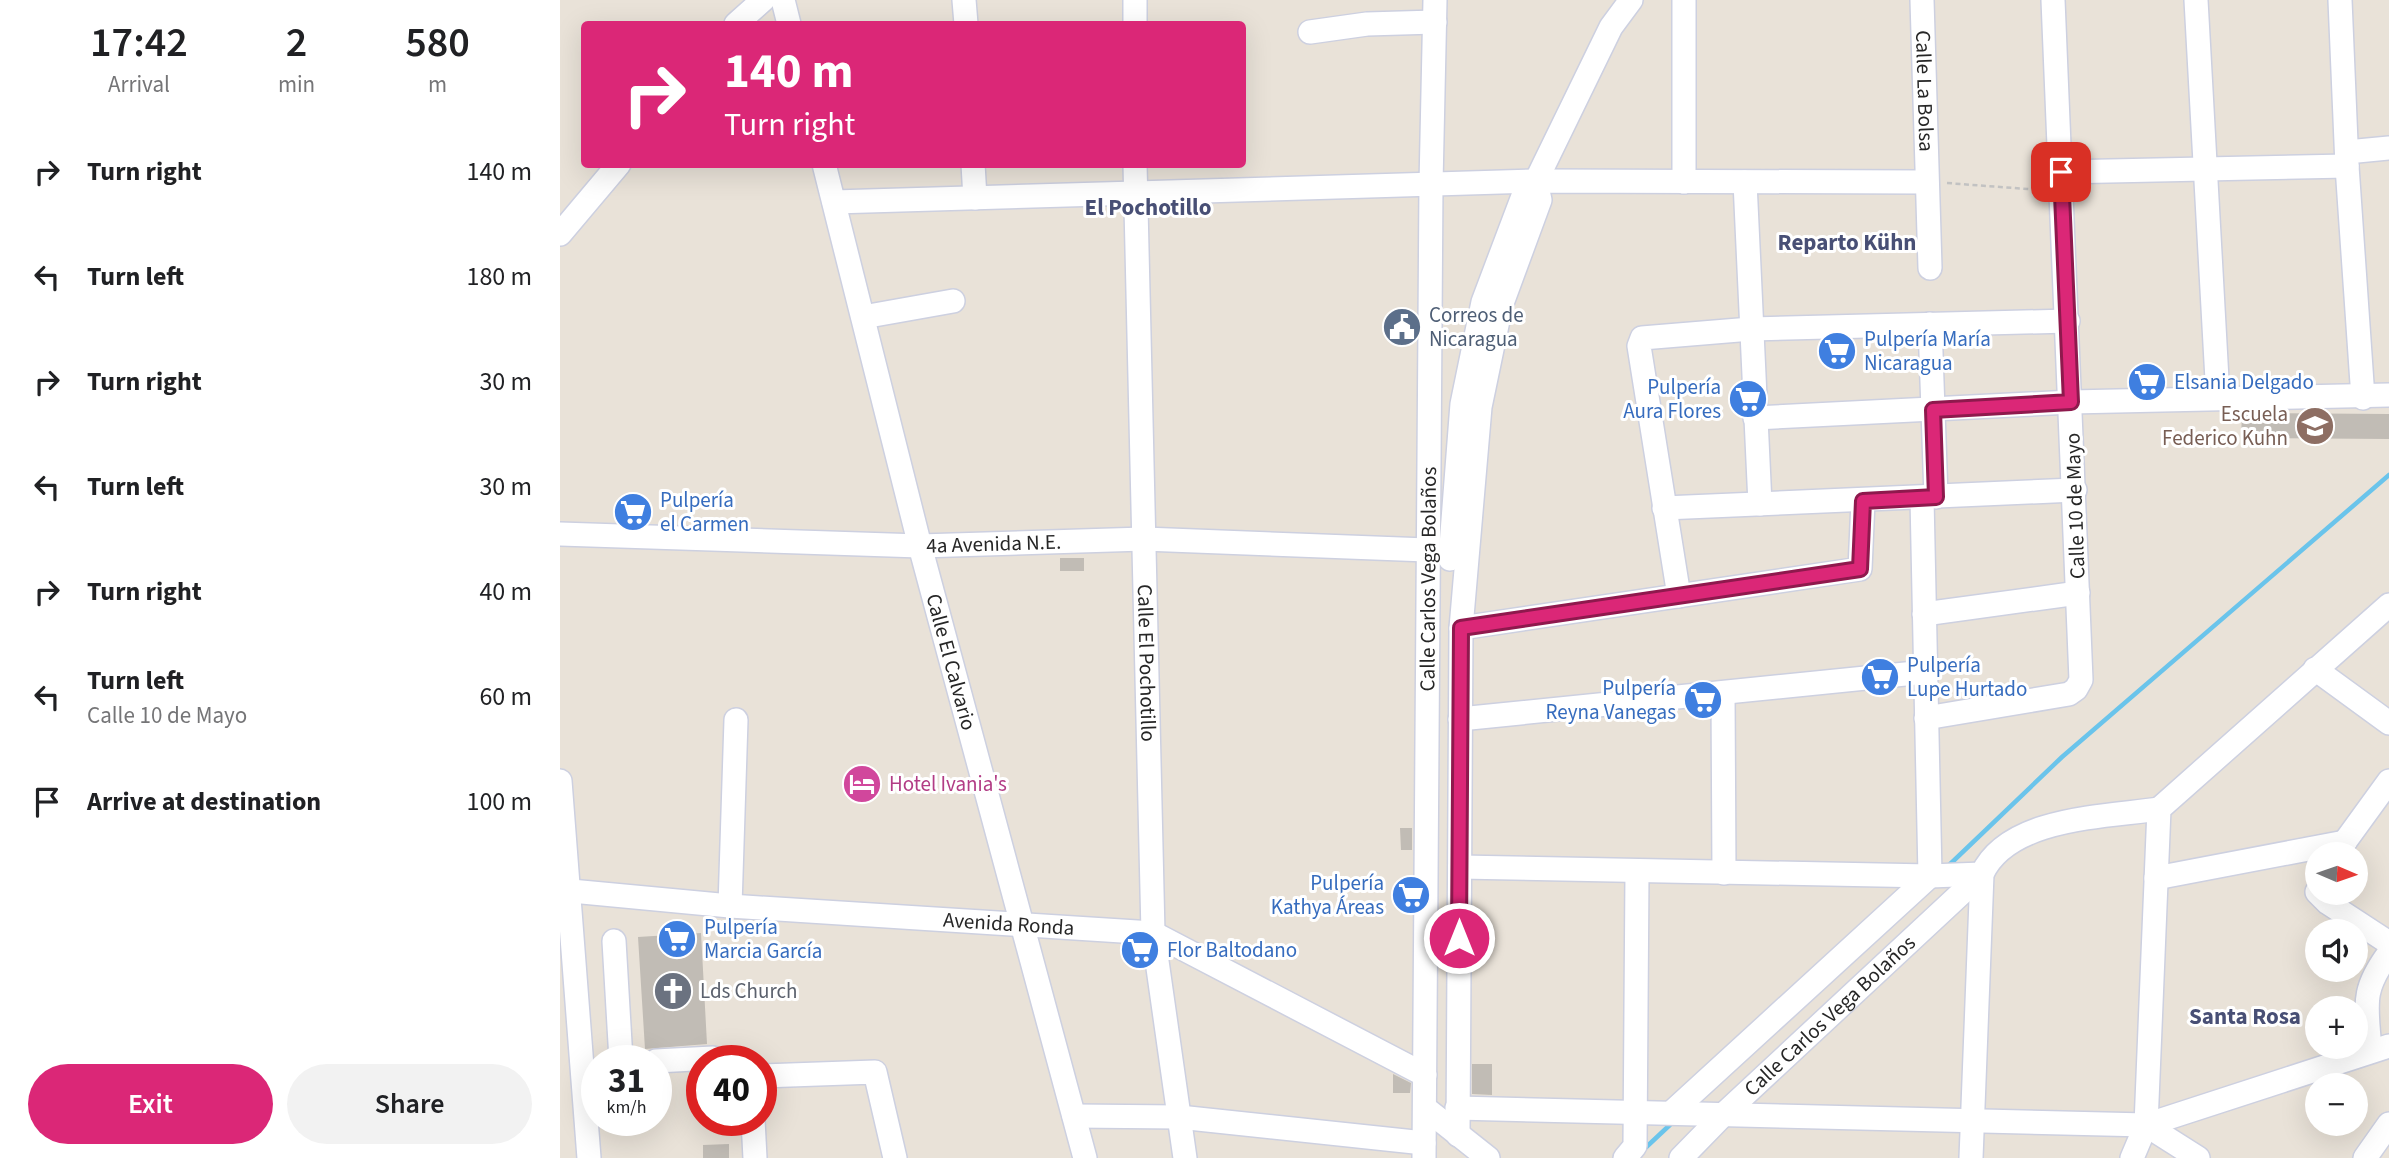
<!DOCTYPE html>
<html lang="en">
<head>
<meta charset="utf-8">
<style>
  :root { --surface:#fff; --page:#f2f2f2; --text:#202124; --muted:#757577; --accent:#db2777 }
  body { margin:0; font-family:"Source Sans 3",sans-serif; background:var(--page); color:var(--text); height:100vh; display:flex; flex-direction:column; font-size:26px; white-space:nowrap }
  * { box-sizing:border-box; margin:0 }
  p { font-size:23px; color:var(--muted) }
  .icon { flex:none; width:38px; height:38px; fill:none; stroke:currentColor; stroke-width:2; stroke-linecap:round; stroke-linejoin:round }
  .map { position:relative; flex:1; overflow:hidden }
  .side { display:flex; flex-direction:column; background:var(--surface); width:560px }
  .side>* { flex:none }
  .hud { position:absolute; left:21px; top:21px; width:665px; height:147px; border-radius:7px; box-shadow:0 7px 28px #0002; background:#db2777; color:#fff; overflow:hidden }
  .needle { width:46px; rotate:92deg }
  .buttons { position:absolute; left:1745px; top:842px; display:grid; gap:14px }
  .buttons a { display:grid; place-items:center; width:63px; height:63px; border-radius:50%; background:var(--surface); box-shadow:0 7px 28px #0002; font-size:35px }
  .speed { position:absolute; left:21px; top:1045px; display:flex; gap:14px; font-size:35px; font-weight:700; text-align:center }
  .speed>* { display:grid; place-content:center; width:91px; height:91px; border-radius:50%; background:var(--surface); box-shadow:0 7px 28px #0002; line-height:1 }
  .speed small { font-size:18px; font-weight:400 }
  .speed .limit { border:10px solid #d22; background:#fff; color:#111 }
  .pin { position:absolute; display:grid; place-items:center; width:60px; height:60px; color:#fff; margin:-30px; border-radius:14px; box-shadow:0 4px 10px #0006 }
  .me { position:absolute; width:77px; margin:-38px; rotate:0deg; stroke-linejoin:round; filter:drop-shadow(0 0 5px #0008) }
  .turn { display:flex; align-items:center; gap:24px; height:147px; padding:0 28px; font-size:32px }
  .turn .icon { width:91px; height:91px; stroke-width:2.5 }
  .turn b { display:block; font-size:49px; line-height:60px }
  .eta { display:flex; justify-content:space-evenly; align-items:center; height:119px; text-align:center }
  .eta b { font-size:42px; font-weight:600; line-height:49px }
  .primary-button { display:flex; gap:14px; margin-top:auto; padding:14px 28px }
  .primary-button a { flex:1; height:80px; border-radius:42px; background:var(--accent); color:#fff; font-size:28px; font-weight:600; line-height:80px; text-align:center }
  .primary-button a+a { background:var(--page); color:var(--text) }
  ul { padding:0; list-style:none }
  li { display:flex; align-items:center; gap:21px; height:105px; padding:0 28px }
  li div { flex:1 }
  li b { display:block; font-size:26px }
  li em { font-style:normal }
  main { display:flex; flex:1; min-height:0 }
  .map>svg:first-child { display:block }
</style>
</head>
<body>
<main>
<section class="side">
<div class="eta">
<div><b>17:42</b><p>Arrival</p></div>
<div><b>2</b><p>min</p></div>
<div><b>580</b><p>m</p></div>
</div>
<ul>
<li><svg class="icon" aria-label="right" viewBox="0 0 24 24"><path d="M7 20v-9h11M14 6l5 5-5 5"/></svg><div><b>Turn right</b></div><em>140 m</em></li>
<li><svg class="icon" aria-label="left" viewBox="0 0 24 24"><path d="M17 20v-9H6M10 6l-5 5 5 5"/></svg><div><b>Turn left</b></div><em>180 m</em></li>
<li><svg class="icon" aria-label="right" viewBox="0 0 24 24"><path d="M7 20v-9h11M14 6l5 5-5 5"/></svg><div><b>Turn right</b></div><em>30 m</em></li>
<li><svg class="icon" aria-label="left" viewBox="0 0 24 24"><path d="M17 20v-9H6M10 6l-5 5 5 5"/></svg><div><b>Turn left</b></div><em>30 m</em></li>
<li><svg class="icon" aria-label="right" viewBox="0 0 24 24"><path d="M7 20v-9h11M14 6l5 5-5 5"/></svg><div><b>Turn right</b></div><em>40 m</em></li>
<li><svg class="icon" aria-label="left" viewBox="0 0 24 24"><path d="M17 20v-9H6M10 6l-5 5 5 5"/></svg><div><b>Turn left</b><p>Calle 10 de Mayo</p></div><em>60 m</em></li>
<li><svg class="icon" aria-label="arrive" viewBox="0 0 24 24"><path d="M6 21V4h12l-3 4 3 4H6"/></svg><div><b>Arrive at destination</b></div><em>100 m</em></li>
</ul>
<div class="primary-button"><a>Exit</a><a>Share</a></div>
</section>
<div class="map">
<svg width="1829" height="1158" viewBox="0 0 1829 1158">
  <rect width="100%" height="100%" fill="#e9e2d8"/>
  <g fill="none" stroke-linecap="round" stroke-linejoin="round">
    <path stroke="#6ac4eb" stroke-width="4.5" d="M1386,868l116,-111 327,-282
      M1081,1152l32,-30"/>
  </g>
  <path fill="#c1bcb5" d="M1682,413l147,1v25l-148,-1z
    M500,558h24v13h-24z
    M840,828h12v22h-11z
    M141,933l6,111 -62,5 -7,-112z
    M912,1064h20v31l-20,-1z
    M833,1074l18,9 -1,10h-17z
    M169,1144v14h-26v-13z"/>
  <g fill="none" stroke-linecap="round" stroke-linejoin="round">
    <g stroke="#cdd0e0" stroke-width="26">
      <g id="minor">
        <path d="M223,0l6,24"/>
        <path d="M404,0l2,24"/>
        <path d="M1124,0v182"/>
        <path id="s1" d="M1362,0l8,268"/>
        <path d="M1636,0l22,398"/>
        <path d="M1780,0l7,166 16,232"/>
        <path d="M176,24l27,-24"/>
        <path d="M575,24v-24"/>
        <path d="M750,32l57,-8 68,-2"/>
        <path d="M1787,152l42,-4"/>
        <path id="s2" d="M264,164l96,382 165,612"/>
        <path d="M413,164l2,34"/>
        <path id="s3" d="M575,164l18,769 32,225"/>
        <path d="M1501,172l286,-6"/>
        <path d="M1185,182l15,322"/>
        <path d="M274,202l702,-21 390,1"/>
        <path d="M0,234l59,-70"/>
        <path d="M303,317l90,-16"/>
        <path d="M1370,324l6,173"/>
        <path d="M1195,418l316,-16 318,-7"/>
        <path d="M1104,508l411,-18"/>
        <path id="s4" d="M0,534l360,12 224,-7 283,11"/>
        <path d="M890,559l12,-155 21,-102 40,-106 13,-15 75,-154 20,-27"/>
        <path d="M1119,596l-40,-250 3,-8 109,-9 317,-8"/>
        <path d="M1364,614l154,-21"/>
        <path d="M901,628l399,-59 3,-68"/>
        <path d="M1755,669l74,54"/>
        <path d="M1163,693l1,180"/>
        <path d="M1366,718l143,-24 7,-5 5,-9 -28,-680"/>
        <path d="M900,719l465,-47"/>
        <path d="M0,781l29,377"/>
        <path d="M1776,854l53,-73"/>
        <path d="M900,867l470,9 52,-2"/>
        <path d="M1596,878l189,-36"/>
        <path id="s5" d="M0,890l170,16 423,27 272,142"/>
        <path d="M1757,892l11,11 61,40"/>
        <path d="M170,906l6,-186"/>
        <path d="M54,941l7,119"/>
        <path d="M1810,1051c-3,-46 -10,-59 19,-98"/>
        <path d="M96,1061l57,-3"/>
        <path d="M201,1076l114,-4 20,86"/>
        <path d="M865,1108l63,50"/>
        <path d="M897,1108l689,17 243,-79"/>
        <path d="M1112,1112l258,-236 -8,-378"/>
        <path d="M514,1116l105,1 245,26"/>
        <path d="M193,1120l2,38"/>
        <path d="M1586,1125l52,33"/>
        <path d="M898,1135l3,-507 19,-221 21,-101 39,-106 -4,-19"/>
        <path id="s6" d="M864,1158l7,-974 4,-184"/>
        <path d="M1065,1158l10,-12 2,-273"/>
        <path id="s7" d="M1121,1158l43,-44 258,-240"/>
        <path d="M1411,1158l11,-284c26,-57 123,-57 177,-65"/>
        <path d="M1572,1158l14,-33 13,-316 230,-204"/>
        <path d="M1805,1158l24,-34"/>
      </g>
    </g>
    <path stroke="#c2c2c2" stroke-width="2.5" stroke-dasharray="5 3.5" stroke-linecap="butt" d="M1387,183l94,7"/>
    <use href="#minor" stroke="#fff" stroke-width="23"/>
  </g>
  <g fill="none" stroke-linecap="round" stroke-linejoin="round">
    <g stroke="#8e194d" stroke-width="18">
      <path id="route" d="M899,938l2,-310 399,-59 3,-68 73,-4 -3,-87 138,-8 -10,-230"/>
    </g>
    <use href="#route" stroke="#db2777" stroke-width="12"/>
  </g>
  <defs>
    <g id="civic-disc" transform="scale(2.0125)"><circle r="9.5" fill="#5c6f8a" stroke="#fff"/><path d="M-.6-6.5H3V-4.5H.6V-3L4-1V1h2V6H-6V1h2V-1L-.6-3ZM-1.2 2.5V6h2.4V2.5Z" fill="#fff"/></g>
    <g id="supermarket-disc" transform="scale(2.0125)"><circle r="9.5" fill="#3f7fe0" stroke="#fff"/><path d="M-6-5.5h2.5l.6 2H6L4.5 2H-2.5L-4.4-4H-6ZM-1.5 3.2a1.3 1.3 0 1 0 .1 0ZM3 3.2a1.3 1.3 0 1 0 .1 0Z" fill="#fff"/></g>
    <g id="school-disc" transform="scale(2.0125)"><circle r="9.5" fill="#8d6e63" stroke="#fff"/><path d="M0-5L7-2L0 1L-7-2ZM-4 1L0 2.5L4 1V4Q0 6-4 4Z" fill="#fff"/></g>
    <g id="hotel-disc" transform="scale(2.0125)"><circle r="9.5" fill="#d1479c" stroke="#fff"/><path d="M-6-4.5h1.5V1H6V5H4.5V3h-9V5H-6ZM-4 0a1.8 1.8 0 1 1 3.6 0ZM.5 0V-2.5h3Q6-2.5 6 0Z" fill="#fff"/></g>
    <g id="church-disc" transform="scale(2.0125)"><circle r="9.5" fill="#6b7280" stroke="#fff"/><path d="M-1.2-6h2.4v3.5h3.3v2.4h-3.3V6h-2.4V-.1h-3.3v-2.4h3.3Z" fill="#fff"/></g>
  </defs>
  <g fill-rule="evenodd">
    <use href="#civic-disc" x="842" y="327"/>
    <use href="#supermarket-disc" x="1277" y="351"/>
    <use href="#supermarket-disc" x="1587" y="382"/>
    <use href="#supermarket-disc" x="1188" y="399"/>
    <use href="#school-disc" x="1755" y="426"/>
    <use href="#supermarket-disc" x="73" y="512"/>
    <use href="#supermarket-disc" x="1320" y="677"/>
    <use href="#supermarket-disc" x="1143" y="700"/>
    <use href="#hotel-disc" x="302" y="784"/>
    <use href="#supermarket-disc" x="851" y="895"/>
    <use href="#supermarket-disc" x="117" y="939"/>
    <use href="#supermarket-disc" x="580" y="950"/>
    <use href="#church-disc" x="113" y="991"/>
  </g>
  <g text-anchor="middle" stroke-width="6" stroke-linejoin="round" paint-order="stroke">
    <g font-size="21" fill="#262626" stroke="#fff">
      <text dy="7" stroke="none"><textPath href="#s1" startOffset="91">Calle La Bolsa</textPath></text>
      <text transform="translate(1515 506) rotate(-92)" y="7">Calle 10 de Mayo</text>
      <text dy="7" stroke="none"><textPath href="#s4" startOffset="434">4a Avenida N.E.</textPath></text>
      <text dy="7" stroke="none"><textPath href="#s6" startOffset="579">Calle Carlos Vega Bolaños</textPath></text>
      <text dy="7" stroke="none"><textPath href="#s2" startOffset="514">Calle El Calvario</textPath></text>
      <text dy="7" stroke="none"><textPath href="#s3" startOffset="499">Calle El Pochotillo</textPath></text>
      <text dy="7" stroke="none"><textPath href="#s5" startOffset="450">Avenida Ronda</textPath></text>
      <text dy="7" stroke="none"><textPath href="#s7" startOffset="206">Calle Carlos Vega Bolaños</textPath></text>
    </g>
    <g font-size="21" fill="#4e5e75" stroke="#fff" text-anchor="start">
      <text x="869" y="322">Correos de<tspan x="869" dy="24">Nicaragua</tspan></text>
    </g>
    <g font-size="21" fill="#366cbe" stroke="#fff" text-anchor="start">
      <text x="1304" y="346">Pulpería María<tspan x="1304" dy="24">Nicaragua</tspan></text>
      <text x="1614" y="389">Elsania Delgado</text>
      <text x="1161" y="394" text-anchor="end">Pulpería<tspan x="1161" dy="24">Aura Flores</tspan></text>
      <text x="100" y="507">Pulpería<tspan x="100" dy="24">el Carmen</tspan></text>
      <text x="1347" y="672">Pulpería<tspan x="1347" dy="24">Lupe Hurtado</tspan></text>
      <text x="1116" y="695" text-anchor="end">Pulpería<tspan x="1116" dy="24">Reyna Vanegas</tspan></text>
      <text x="824" y="890" text-anchor="end">Pulpería<tspan x="824" dy="24">Kathya Áreas</tspan></text>
      <text x="144" y="934">Pulpería<tspan x="144" dy="24">Marcia García</tspan></text>
      <text x="607" y="957">Flor Baltodano</text>
    </g>
    <g font-size="21" fill="#785e54" stroke="#fff" text-anchor="end">
      <text x="1728" y="421">Escuela<tspan x="1728" dy="24">Federico Kuhn</tspan></text>
    </g>
    <g font-size="21" fill="#b23c85" stroke="#fff" text-anchor="start">
      <text x="329" y="791">Hotel Ivania's</text>
    </g>
    <g font-size="21" fill="#5b616d" stroke="#fff" text-anchor="start">
      <text x="140" y="998">Lds Church</text>
    </g>
    <g font-size="23" font-weight="bold" fill="#484f75" stroke="#fff">
      <text x="588" y="215">El Pochotillo</text>
      <text x="1287" y="250">Reparto Kühn</text>
      <text x="1685" y="1024">Santa Rosa</text>
    </g>
  </g>
</svg>
<div class="buttons">
<a><svg class="needle" viewBox="-14 -14 28 28"><path d="M0-13l5 13h-10z" fill="#e53935"/><path d="M0 13l5-13h-10z" fill="#757577"/></svg></a>
<a><svg class="icon" aria-label="sound" viewBox="0 0 24 24"><path d="M4 9h4l5-4v14l-5-4H4zM17 9q2 3 0 6"/></svg></a>
<a>+</a>
<a>−</a>
</div>
<div class="speed"><div>31<small>km/h</small></div><div class="limit">40</div></div>
<div class="pin" style="left:1501px;top:172px;background:#d93025"><svg class="icon" aria-label="arrive" viewBox="0 0 24 24"><path d="M6 21V4h12l-3 4 3 4H6"/></svg></div>
<svg class="me" style="left:899px;top:938px" viewBox="-20 -20 40 40"><circle r="17" fill="#db2777" stroke="#fff" stroke-width="3"/><path d="M0-11L8 9 0 5-8 9z" fill="#fff"/></svg>
<div class="hud">
<div class="turn"><svg class="icon" aria-label="right" viewBox="0 0 24 24"><path d="M7 20v-9h11M14 6l5 5-5 5"/></svg><div><b>140 m</b>Turn right</div></div>
</div>
</div>
</main>
</body>
</html>
